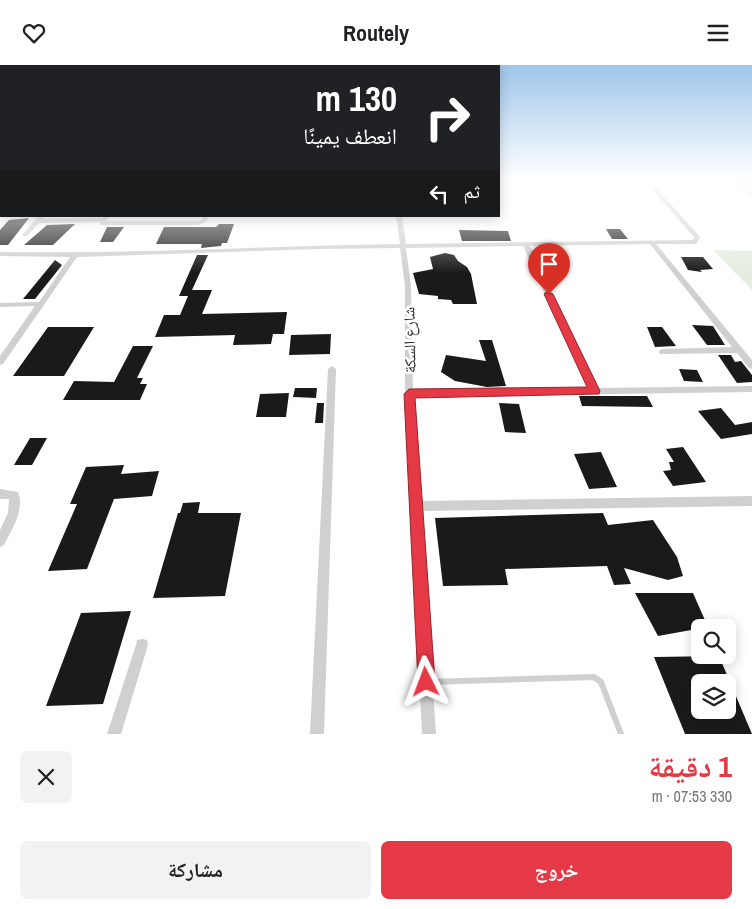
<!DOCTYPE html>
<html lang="ar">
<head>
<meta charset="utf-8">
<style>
  :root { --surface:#fff; --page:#f2f2f2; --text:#202124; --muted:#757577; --accent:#e63946 }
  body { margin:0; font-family:"Archivo Narrow","Noto Naskh Arabic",sans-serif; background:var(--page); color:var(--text); direction:rtl; height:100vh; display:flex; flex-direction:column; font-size:19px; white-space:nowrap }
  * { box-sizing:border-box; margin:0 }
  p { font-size:16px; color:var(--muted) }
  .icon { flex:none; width:28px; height:28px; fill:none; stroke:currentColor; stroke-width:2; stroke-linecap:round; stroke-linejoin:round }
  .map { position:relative; height:669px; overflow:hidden; direction:ltr }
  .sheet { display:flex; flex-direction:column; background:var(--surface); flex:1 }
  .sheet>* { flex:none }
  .guide { position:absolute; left:0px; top:0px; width:500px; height:152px; box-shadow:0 2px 12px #0003; direction:rtl; background:#202124; color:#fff; overflow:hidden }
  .controls { position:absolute; left:691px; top:554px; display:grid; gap:10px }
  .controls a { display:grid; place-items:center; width:45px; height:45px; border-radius:8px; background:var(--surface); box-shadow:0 2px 12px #0003; font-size:25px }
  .pin { position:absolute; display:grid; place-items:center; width:42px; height:42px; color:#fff; margin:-51px -21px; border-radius:50% 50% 50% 0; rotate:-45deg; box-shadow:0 0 5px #0007 }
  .pin .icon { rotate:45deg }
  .me { position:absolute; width:55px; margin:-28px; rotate:357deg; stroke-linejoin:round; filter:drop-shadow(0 0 4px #0008) }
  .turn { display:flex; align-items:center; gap:18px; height:105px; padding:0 20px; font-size:22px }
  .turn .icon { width:65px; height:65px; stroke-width:2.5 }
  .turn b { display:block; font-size:35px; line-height:42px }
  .then { display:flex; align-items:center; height:48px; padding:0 20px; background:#0003; gap:10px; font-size:19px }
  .round { display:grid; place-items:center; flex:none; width:52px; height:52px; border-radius:8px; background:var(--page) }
  .headline { display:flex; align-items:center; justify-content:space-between; height:85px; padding:0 20px }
  h1 { font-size:30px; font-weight:800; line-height:38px; color:var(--accent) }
  .action { display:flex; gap:10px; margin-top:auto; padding:10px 20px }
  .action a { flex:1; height:58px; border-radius:8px; background:var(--accent); color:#fff; font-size:20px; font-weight:800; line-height:58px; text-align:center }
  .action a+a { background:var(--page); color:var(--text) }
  header { display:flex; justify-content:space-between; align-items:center; height:65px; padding:0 20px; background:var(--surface); font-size:22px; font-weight:800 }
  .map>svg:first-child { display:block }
</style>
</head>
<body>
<header><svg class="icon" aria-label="menu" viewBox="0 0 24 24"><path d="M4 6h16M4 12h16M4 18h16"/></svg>Routely<svg class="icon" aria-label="heart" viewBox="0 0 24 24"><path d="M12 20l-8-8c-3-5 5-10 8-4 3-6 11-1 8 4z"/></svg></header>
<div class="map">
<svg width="752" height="669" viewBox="0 0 752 669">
  <rect width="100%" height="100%" fill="#fff"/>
  <path fill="#e6ecdf" d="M726,114h26v18z
    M713,185l39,1v39z"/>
  <path fill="#1a1a1a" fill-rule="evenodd" d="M29,153l-21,27h-8v-15l9,-10z
    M75,159l-22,21h-29l23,-20z
    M219,159h15l-7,19h-5l-1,3 -20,2 1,-4h-46l8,-17h52z
    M107,162h17l-11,15h-13z
    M606,164h14l8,10h-16z
    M459,165l49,1 3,10h-49z
    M445,188l9,2 4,6 9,6 4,7 6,30h-24l-2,-4 -13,-1v-3l-19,-2 -6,-21 20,-4 -3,-12z
    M197,190h11l-16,35h20l-10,24 85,-2 -3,22h-11l-2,10 -38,1 2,-10 -80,2 9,-22h16l8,-19h-9z
    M681,192h22l10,12 -13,1 2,2 -14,-2z
    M55,195l7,5 -27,34h-12z
    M692,260l21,1 12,19h-18z
    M48,262h46l-30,49h-51z
    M647,262h15l14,19 -21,1z
    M331,269l-1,20 -41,1 2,-20z
    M479,275h13l14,46 -19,1 -32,-6 -14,-9 5,-17 40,6z
    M133,281h20l-16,32h6l-3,6h7l-7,16h-77l11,-19 40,1z
    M718,290h13l4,7 6,-1 11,14v7l-15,1z
    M679,304l18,1 6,12 -19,-1z
    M295,323h22l-1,10 -23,-1z
    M289,328l-3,24h-30l4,-23z
    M579,331h68l6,11 -71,-1z
    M317,338h7l-1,20h-8z
    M499,338l20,1 7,29 -21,-1z
    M721,343l14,17 17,-3v12l-31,5 -23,-28z
    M30,373h17l-15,27h-18z
    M683,382l23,35 -33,4 -10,-15 8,-1 -2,-8h5l-8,-13z
    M601,387l16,35 -28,2 -15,-35z
    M124,400l-3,9 38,-3 -7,25 -38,3 -27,70 -39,2 29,-67h-7l16,-37z
    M200,437l-2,11h43l-16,83 -72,2 25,-85h2l3,-10z
    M603,448l5,12 45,-5 24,37 6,19 -15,4 -44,-12 7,16 -17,1 -7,-19 -102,3 3,16 -65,1 -8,-68z
    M635,528h58l15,34 -50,9z
    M131,546l-28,93 -57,2 35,-93z
    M719,591l33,78h-67l-31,-77zM700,618h28v27h-28z"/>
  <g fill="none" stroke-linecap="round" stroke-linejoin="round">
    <path stroke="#d0d0d0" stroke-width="6" d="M428,617l166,-5 7,5 20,52"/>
    <path fill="#d0d0d0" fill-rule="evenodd" d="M643,114h5l52,58 -3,6 -2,1h-39l96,116v9l-3,-1 -12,-15 -77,1 -1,-2 1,-2 3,-1 69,-2 -82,-103 -120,2 68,142 154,-2v6l-338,5 7,104 331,-5v10l-331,5 15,223h-14l-17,-340v-108l-5,-38 -82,1 -241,8 -74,107 -3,1v-9l35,-50 -35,1v-4l39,-1 31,-45 -70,-1v-4c133,2 266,-6 400,-8l-4,-28h6l4,28 287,-4 1,-3zM523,181l66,142 -176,3 -2,-105 -5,-38z
      M39,151h6l-3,3 60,-1 2,-2h6l-4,5h91l5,-1 1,-4h6l-3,6 -8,3h-96l-2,-1v-2l-61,1 -12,13h-4v-2z
      M332,301l4,3 -12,365h-14l18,-365z
      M0,424l18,3c7,18 -6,37 -14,53l-4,2v-17l8,-17 1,-14h-9z
      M142,574l5,1 1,5 -27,89h-14l29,-89 1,-5z"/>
  </g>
  <linearGradient id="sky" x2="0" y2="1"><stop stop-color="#9ec6ea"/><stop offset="0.55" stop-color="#fff"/><stop offset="1" stop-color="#fff" stop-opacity="0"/></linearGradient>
  <rect width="752" height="208" fill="url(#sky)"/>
  <path fill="#e63946" stroke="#96252e" d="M546,227l7,2 47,97 -1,3 -184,4 20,284 -2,6 -7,3 -6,-3 -2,-6 -14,-288 5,-5 178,-2 -43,-93z"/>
  <g text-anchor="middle" stroke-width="5" stroke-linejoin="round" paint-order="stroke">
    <g font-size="16" fill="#333" stroke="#fff">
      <text transform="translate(409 275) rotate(-91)" y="6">شارع السكة</text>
    </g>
  </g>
</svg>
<div class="controls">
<a><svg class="icon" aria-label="search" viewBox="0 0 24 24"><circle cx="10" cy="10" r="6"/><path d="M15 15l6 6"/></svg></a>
<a><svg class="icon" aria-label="layers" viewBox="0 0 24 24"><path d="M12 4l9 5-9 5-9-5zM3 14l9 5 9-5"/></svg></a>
</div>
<div class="pin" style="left:549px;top:229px;background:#d93025"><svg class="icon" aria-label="arrive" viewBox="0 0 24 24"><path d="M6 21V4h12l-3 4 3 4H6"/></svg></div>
<svg class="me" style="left:426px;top:617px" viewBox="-20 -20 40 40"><path d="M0-17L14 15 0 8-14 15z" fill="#e63946" stroke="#fff" stroke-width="4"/></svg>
<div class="guide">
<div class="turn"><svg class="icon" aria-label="right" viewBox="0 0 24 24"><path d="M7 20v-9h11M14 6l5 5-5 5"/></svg><div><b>130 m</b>انعطف يمينًا</div></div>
<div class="then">ثم<svg class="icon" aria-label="left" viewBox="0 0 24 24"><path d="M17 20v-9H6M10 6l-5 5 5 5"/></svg></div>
</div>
</div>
<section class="sheet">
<div class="headline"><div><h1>1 دقيقة</h1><p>330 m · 07:53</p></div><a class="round"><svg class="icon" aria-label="close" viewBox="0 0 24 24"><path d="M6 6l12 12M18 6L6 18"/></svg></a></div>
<div class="action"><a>خروج</a><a>مشاركة</a></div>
</section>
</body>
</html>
